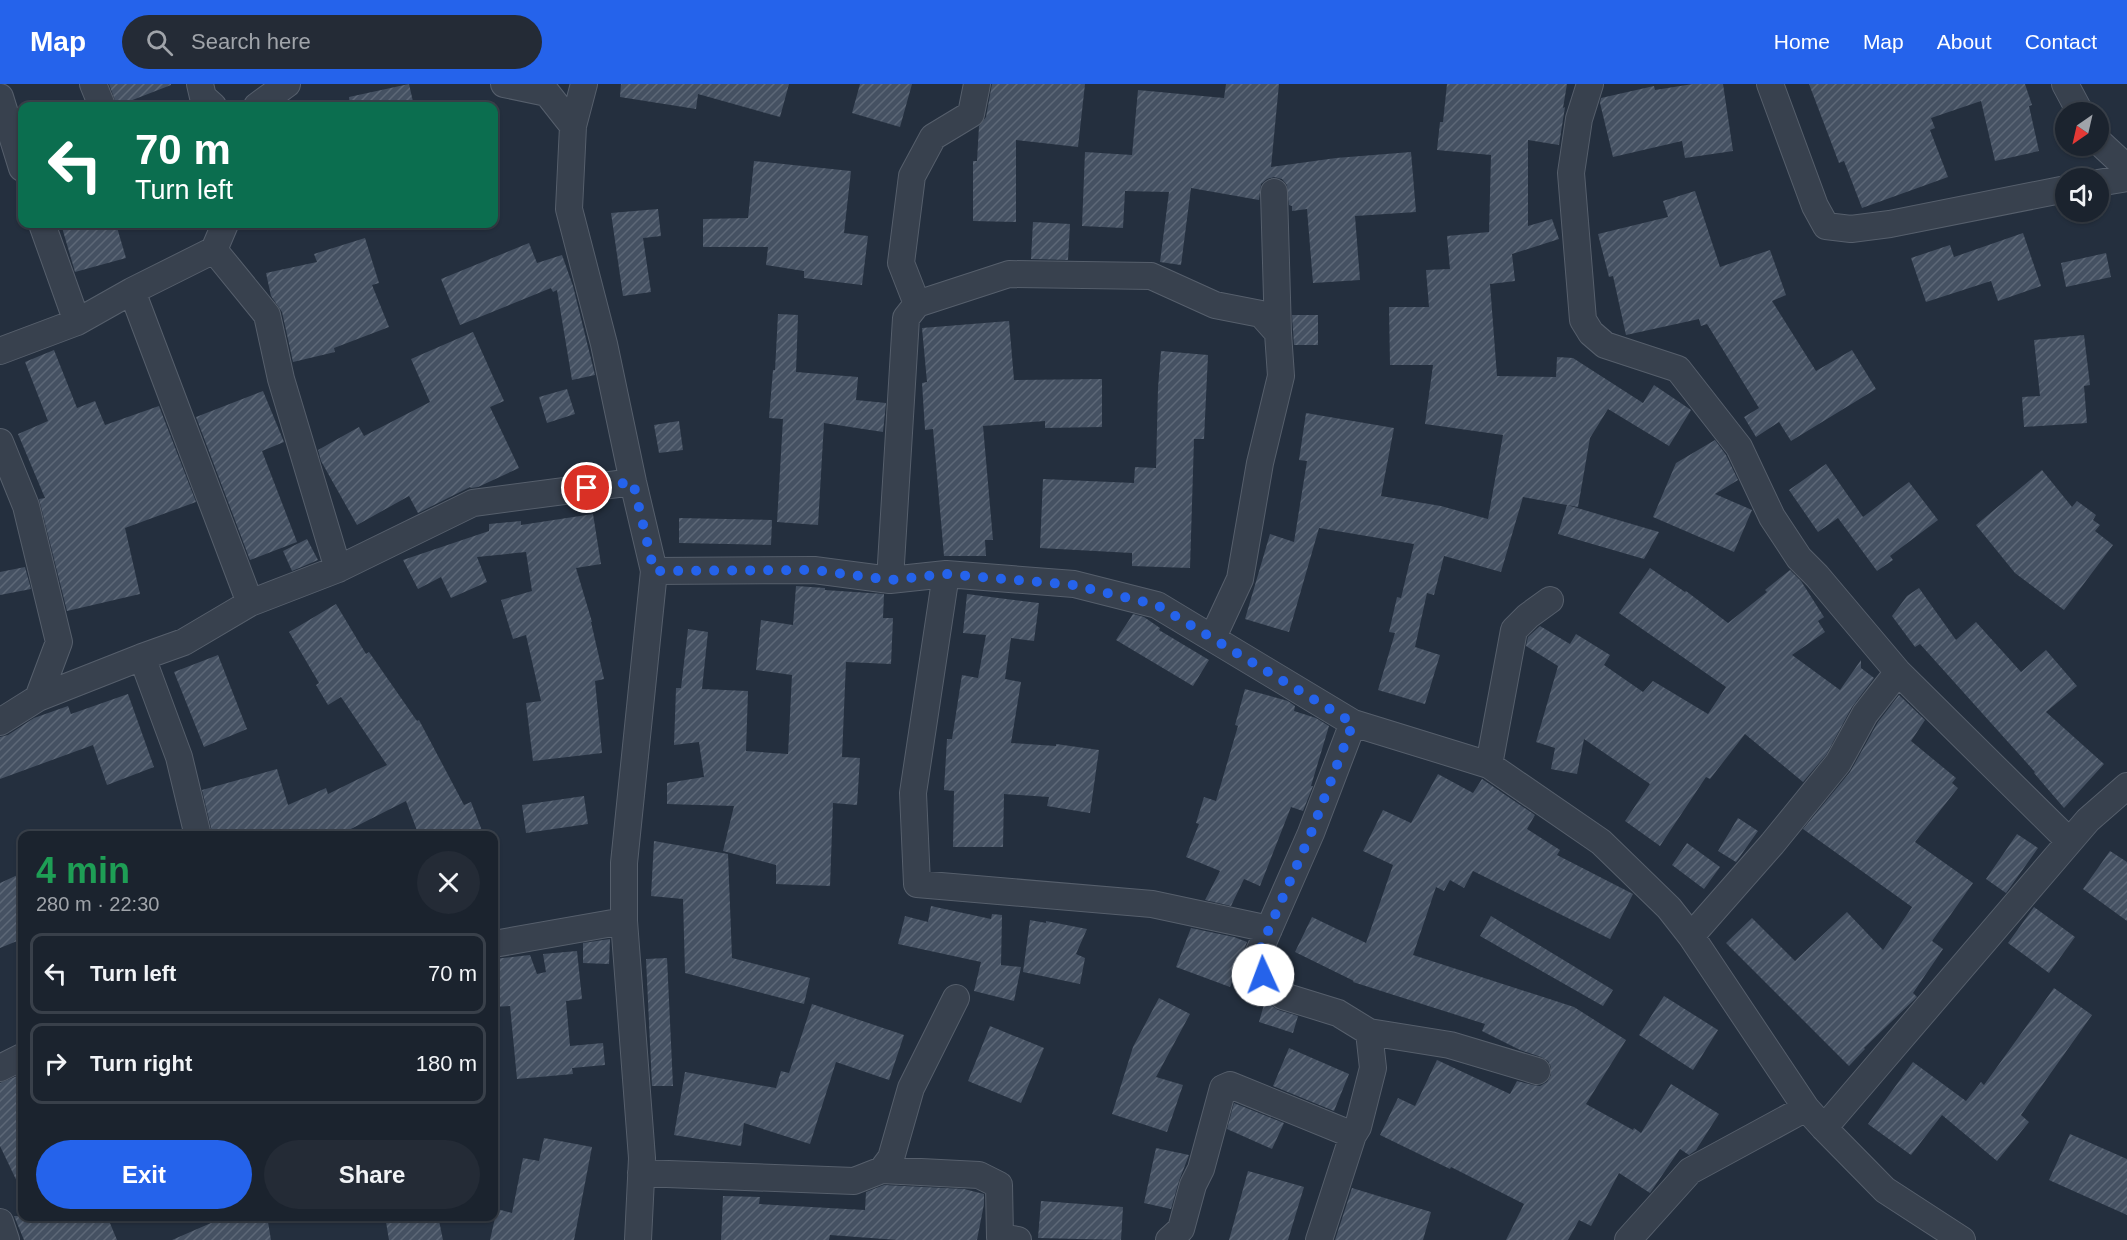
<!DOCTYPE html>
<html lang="en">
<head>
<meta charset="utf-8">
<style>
  :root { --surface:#1b232e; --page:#242b36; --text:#f1f3f6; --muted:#a0a4aa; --line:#39404a; --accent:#2563eb }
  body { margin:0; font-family:Arial,sans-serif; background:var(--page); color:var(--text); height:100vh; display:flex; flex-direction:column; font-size:22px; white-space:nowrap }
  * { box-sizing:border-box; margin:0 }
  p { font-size:20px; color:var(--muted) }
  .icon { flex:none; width:33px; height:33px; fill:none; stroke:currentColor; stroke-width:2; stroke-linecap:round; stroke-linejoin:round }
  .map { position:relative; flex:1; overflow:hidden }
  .panel { position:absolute; left:18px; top:747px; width:480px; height:390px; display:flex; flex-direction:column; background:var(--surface); border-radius:12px; box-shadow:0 2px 4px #0004,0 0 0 2px var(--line) }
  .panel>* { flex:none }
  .banner { position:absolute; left:18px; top:18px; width:480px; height:126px; border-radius:12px; box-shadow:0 2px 4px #0004,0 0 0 2px var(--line); background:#0b6e4f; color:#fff; overflow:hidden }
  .needle { width:39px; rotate:214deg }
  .buttons { position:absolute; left:2055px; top:18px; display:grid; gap:12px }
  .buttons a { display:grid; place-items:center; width:54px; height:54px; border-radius:50%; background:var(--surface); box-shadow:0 2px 4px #0004,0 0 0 2px var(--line); font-size:30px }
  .pin { position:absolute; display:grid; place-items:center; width:51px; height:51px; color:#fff; margin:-26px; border:3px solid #fff; border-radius:50%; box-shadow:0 2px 6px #0007 }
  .me { position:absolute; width:66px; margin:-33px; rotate:358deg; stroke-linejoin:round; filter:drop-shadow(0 0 4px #0008) }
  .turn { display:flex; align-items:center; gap:21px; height:126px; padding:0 18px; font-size:27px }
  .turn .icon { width:78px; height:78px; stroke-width:2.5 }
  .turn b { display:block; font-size:42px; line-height:51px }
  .round { display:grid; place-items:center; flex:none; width:63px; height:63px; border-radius:32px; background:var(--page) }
  .summary { display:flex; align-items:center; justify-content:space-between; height:102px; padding:0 18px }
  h1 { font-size:36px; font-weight:700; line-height:45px; color:#1e9e55 }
  .action { display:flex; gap:12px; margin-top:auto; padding:12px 18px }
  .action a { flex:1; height:69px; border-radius:36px; background:var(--accent); color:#fff; font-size:24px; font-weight:700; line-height:69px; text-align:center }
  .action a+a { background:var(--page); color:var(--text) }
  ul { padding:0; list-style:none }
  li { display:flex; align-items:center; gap:18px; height:81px; margin:0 12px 9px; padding:0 6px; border:3px solid var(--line); border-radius:12px }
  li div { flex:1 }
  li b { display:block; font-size:22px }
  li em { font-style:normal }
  header { display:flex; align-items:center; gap:36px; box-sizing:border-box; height:84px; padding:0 30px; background:var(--accent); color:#fff }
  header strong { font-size:28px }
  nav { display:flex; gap:33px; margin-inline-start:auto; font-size:21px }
  .search { width:420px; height:54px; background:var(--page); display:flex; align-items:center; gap:15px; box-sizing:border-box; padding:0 21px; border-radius:33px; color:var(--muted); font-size:22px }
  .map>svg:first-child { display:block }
</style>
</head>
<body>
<header>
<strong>Map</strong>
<div class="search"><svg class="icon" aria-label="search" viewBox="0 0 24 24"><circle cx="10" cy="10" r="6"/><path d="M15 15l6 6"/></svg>Search here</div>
<nav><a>Home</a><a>Map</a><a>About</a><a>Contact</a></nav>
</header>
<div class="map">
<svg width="2127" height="1156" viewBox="0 0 2127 1156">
  <defs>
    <pattern id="building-hatch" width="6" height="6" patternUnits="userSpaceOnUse" patternTransform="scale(1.5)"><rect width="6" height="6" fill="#455162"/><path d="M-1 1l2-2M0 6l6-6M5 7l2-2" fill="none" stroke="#5d6877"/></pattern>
  </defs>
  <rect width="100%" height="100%" fill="#242f3e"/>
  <path fill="url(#building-hatch)" d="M109,0h62v1l-54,21z
    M409,0l5,22h-64l-1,-9z
    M621,0h168l-9,33 -82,-23 -2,15 -76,-12z
    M860,0h52l-12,43 -48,-14z
    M992,0h93l-7,63 -62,-7v82l-43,-1v-60h4l2,-35 7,-9z
    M1226,0h53l-8,83 65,-9 75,-6 5,60 -61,4 5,64 -47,3 -6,-74 -15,2v-5l-3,-1 -2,-20 -5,-6 -8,-2 -7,2 -6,5 -2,16 -68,-12 -10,77 -21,-3 9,-70 -44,-1 -2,37 -41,-2 3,-74 47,3 6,-65 86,8z
    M1447,0h120l-4,24 2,-1 -6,38 -31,-5v86l24,-7 7,20 -47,15 3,27 -25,3 7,92 59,1 1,-20 16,1 70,45 11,-18 37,25 -22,36 -61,-37 -18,29 -12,69 -55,-10 -22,75 -57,-16 -10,39 -7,-2 -12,54 25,8 -15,49 -47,-14 17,-57 -6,-1 8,-35 4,1 13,-54 -95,-16 -30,104 -44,-13 25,-85 24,8 13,-81 -8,-1 7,-47 88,15 -13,68 60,10 47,13 15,-84 -78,-11 8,-59h-43l-1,-58h40l-3,-37 24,-1 -3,-33 42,-4 2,-77 -54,-5 3,-28h3z
    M1693,0h30l10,67 -48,7 -3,-17 -69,16 -13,-54 1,-5 53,-12 1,4z
    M1809,0h216l7,21 -3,1 10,45 -44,10 -14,-60 -50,17 4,10 -5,2 18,47 -86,31 -18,-47 -5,2z
    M754,77l97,10 -7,62 24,3 -6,49 -58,-7v-7l-38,-6 2,-18h-65v-28l45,-1z
    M1695,107l25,76 50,-17 16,45 -14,6 44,70 36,-21 24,39 -85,52 -12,-19 -23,15 -12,-20 15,-9 -52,-84 -6,2 -2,-7 -73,16 -13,-59 -4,1 -11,-43 70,-17 -5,-16z
    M658,125l3,27 -18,2 8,54 -28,4 -12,-83z
    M1033,138l37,2 -2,36 -37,-1z
    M61,140h55l10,34 -51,14z
    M2023,149l18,53 -43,15 -7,-20 -65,21 -15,-44 39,-13 4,12z
    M365,154l14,45 -7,2 17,42 -55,21 1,4 -42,10 -11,-50 -11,-16 -5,-23 51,-11 -3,-8z
    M529,159l8,20 25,-8 11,31 22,89 -23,5 -15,-90 -4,2 -2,-4 -91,37 -19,-46z
    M2106,169l5,24 -45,10 -5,-24z
    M778,230l20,1 -2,57 62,5 -2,23 30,3 -3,29 -59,-9 -6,102 -41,-3 6,-103 -14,-1 4,-48h2z
    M1292,231h26v30h-24z
    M1009,237l5,59 88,-1v48l-57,1v-7l-62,5 10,114h-8l1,16h-42l-11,-127 -8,1 -3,-47 5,-1 -5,-54z
    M473,248l31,69 -14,6 29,61 -41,19 -7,1 -1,-1 -52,26 -9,-17 -52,29 -36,-64 -3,-11 41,-23 5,9 66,-34 -19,-43z
    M2084,251l6,50 -6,1 3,37 -63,4 -2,-30 18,-1 -6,-56z
    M54,266l23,58 18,-7 10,24 54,-19 37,96 -71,26 15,66 -73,17 -28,-112 6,-1 -27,-64 30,-13 -23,-59z
    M1161,267l47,4 -4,84h-10l-4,129 -58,-2v-13l-92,-5 3,-69 91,4 1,-16 21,1 2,-80z
    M567,305l8,25 -28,9 -8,-26z
    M263,307l21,51 -22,9 35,91 -47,18 -54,-143z
    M679,337l4,29 -24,3 -5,-28z
    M1715,356l11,15 12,25 -23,14 37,16 -18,42 -81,-35 23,-54z
    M1826,380l37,53 46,-35 29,38 -48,36 3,4 -16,11 -39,-53 -20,14 -29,-42z
    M2042,386l30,37 5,-6 19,14 -3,5 7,5 -5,6 18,14 -49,65 -49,-37 -39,-48z
    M1567,421l92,27 -15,27 -86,-25z
    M593,430l8,50 -25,4 16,54h-1l13,57 -9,2 7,72 -69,8 -7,-58 15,-2 -15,-66 -13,4 -12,-39 31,-9 -6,-39 -49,5 10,25 -36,16 -10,-21 -23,12 -15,-29 86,-29v-7l32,-3v4z
    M679,434l93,2 -1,25 -92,-2z
    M307,455l11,21 -26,11 -9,-20z
    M25,483l6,22 -31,6v-23z
    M1650,484l35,24 1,-1 42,32 39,-31 -2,-2 25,-20 11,11 23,36 -6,4 7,11 -33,23 48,35 21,-30v8l13,10 -22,29 -26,48 -23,27 -58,-48 -35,45 -4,-2 -46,69 -35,-25 25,-37 -66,-45 -7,35 -26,-5 4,-21 -19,-6 22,-76 -32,-20 2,-9 12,-11 30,18 6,-10 34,21 -6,10 39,27 10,-11 55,33 18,-27 -107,-74z
    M796,502l29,2v2l59,4 -1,24h10l-2,46 -45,-2 -4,95 18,1 -3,47 -24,-2 -3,83 -54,-2v-19l-53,-14 11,-45 -67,-2v-21l37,-6 -5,-35 -25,3 2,-57h5l7,-59 20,3 -6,57 46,2 -2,60 42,3 4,-79 -36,-5 5,-50 32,5z
    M1919,504l37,52 20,-18 45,50 25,-22 31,36 -31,26 58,52 -40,44 -30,-35 1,-1 -115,-128 -5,3 -23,-31 15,-20z
    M967,510l72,9 -5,38 -23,-3 -6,41 16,3 -10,61 45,3v-2l43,6 -9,63 -43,-7 2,-9 -45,-3 -1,53h-50l1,-56 -10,-1 3,-51h5l10,-64 16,3 8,-43 -23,-2z
    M336,520l30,50 3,-2 48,69 2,-1 45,85 7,-3 13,34h-65l-13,-35 -69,35h-124l-11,-46 75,-21 11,36 38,-17 2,6 59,-29 -46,-68 -13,8 -12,-20 3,-2 -30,-51z
    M1133,530l11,3 16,11 -1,2 50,30 -16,26 -77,-46z
    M218,571l29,74 -43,18 -30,-75z
    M1245,605l43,12 7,5 -1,5 22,7 13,8 -18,60h2l-10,25 -12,-4 -31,79 -16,-7 -13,27 -26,-6 15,-29 -34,-14 13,-33 -3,-1 8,-26 12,4 22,-75 -3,-1z
    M128,610l26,73 -47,18 -14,-40 -93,34v-42l8,-2 26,-17 34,-12 3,8z
    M1899,611l26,25 -14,21 45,37 -4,5 6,5 -43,54 58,41 -41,58 11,8 -30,44 4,4 -53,51 1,1 -16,17 -123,-123 26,-25 43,43 52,-49 36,38 29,-43 -109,-78 47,-57 28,-50z
    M1438,690l35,19 9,-14 53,36 -8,14 33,21 -3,5 76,39 -23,45 -137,-68 -9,17 -14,-8 -6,11 -8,-4 -23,68 161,52 52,33 -40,64 47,26 1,-2 7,5 30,-49 48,30 -23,36 -7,5 -9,-6 -30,44 -31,-20 -28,53 -12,-6 -11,20h-62l18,-36 -73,-37 -1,2 -70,-34 18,-37 17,8 22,-46 73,34 7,-13 16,4 7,1 7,-4 4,-7v-8l-3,-6 -7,-4 -21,-7 -38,-19 3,-7 -132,-42 1,-1 -59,-29 17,-35 54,26 27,-78 -30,-14 20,-41 28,13z
    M584,712l4,28 -62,9 -4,-28z
    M1738,734l20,13 -22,31 -18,-11z
    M2017,750l21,14 -32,45 -20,-14z
    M654,757l74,13 4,104 78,20 -6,26 -119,-31 -2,-74 -32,-3z
    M1687,759l33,24 -16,22 -32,-24z
    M2110,767l17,11v59l-44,-32z
    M22,789v66l-22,9v-65z
    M931,822l60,13 1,-5 10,1 -1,50 20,2 -7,34 -40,-10 7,-29 -83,-18 7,-28 23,6z
    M2034,823l41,30 -26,36 -41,-30z
    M1491,832l122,74 -10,16 -123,-70z
    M1030,836l16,3v-2l41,8 -11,25 9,4 -5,26 -57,-12z
    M1191,844l43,9 13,5 -17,45 -54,-20z
    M610,855l-1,25 -26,-1v-20z
    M577,867l5,48 -16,2 4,45 33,-3 2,22 -33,3 1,6 -56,5 -7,-73 -16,1v-48l36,-4 7,19 9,-2 -3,-18z
    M667,874l6,128h-21l-6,-127z
    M2054,904l38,27 -71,100 8,7 -32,39 -55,-46 -31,40 -43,-31 45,-62 53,39 15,-19 3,3z
    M1664,912l54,34 -25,40 -54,-35z
    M1159,914l31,16 -34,63 27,8 -16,47 -55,-18 21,-67z
    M1265,917l13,9 20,6 -5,17 -34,-11z
    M812,920l92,31 -15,45 -53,-18 -26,82 -66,-21 -3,23 -67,-11 11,-63 91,16 5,-17 8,2z
    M990,942l54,22 -23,55 -53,-22z
    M1289,964l60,26 -15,37 -61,-25z
    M22,990v118l-22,-46v-63z
    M1234,1019l50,20 -12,26 -45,-20z
    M2070,1050l57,25v56l-78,-35z
    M544,1054l48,9 -18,93h-84l7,-31 15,4 11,-55 16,3z
    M1156,1064l33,7 -10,26 -8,28 -27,-6z
    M1248,1087l56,16 -16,53h-59z
    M884,1101l80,4 20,5v10l-7,36h-79l-68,-5 -1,5h-108l2,-44 37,1 -1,7 106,6 1,-18z
    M1352,1104l79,24 -8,28h-88z
    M1041,1117l82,6 -2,33 -83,-2z
    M14,1132h93l10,24h-93z
    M227,1132h40l4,24h-99z
    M385,1132h53l5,24h-54z"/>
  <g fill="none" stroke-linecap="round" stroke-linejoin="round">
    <g stroke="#565f6c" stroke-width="28">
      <path id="street" d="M93,0l9,22
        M200,0l3,13 10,9
        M504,0l43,9 26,33
        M584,0l-11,42 -4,83 35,135 29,138 21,89 -30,292v58l18,237 -4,82
        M1590,0l-11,35 -8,54 12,147 8,13 14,12 73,24 61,78 33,70 27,41 18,18 81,96 171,169
        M1770,0l45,122 11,20 25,3 39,-5 176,-35
        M2065,0l15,28
        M0,13l22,71
        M257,22l30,-22
        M2098,57l29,27
        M2098,99l29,-5
        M42,140l35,98
        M214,166l53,65 14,64 57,190
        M132,207l118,312
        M917,220l92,-30 142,2 64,29 46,9 17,19
        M0,267l77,-29 55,-31 82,-41 11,-26
        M0,358l26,64 33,136 -21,56
        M654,487l160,-1 76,10 56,-6 128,10 83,21 196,118 136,42 112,77 68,66 22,28 115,172 18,20 61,62 77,50
        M946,490l-33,219 4,91 235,20 117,25
        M890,496l16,-262 11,-14 -16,-41 11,-87 21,-39 38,-23 6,-30
        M1213,553l27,-58 20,-116 21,-87 -3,-43 -4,-141
        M142,573l37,100 19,79
        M0,638l38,-24 104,-41 42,-15 66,-39 88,-34 135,-66 160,-21
        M1353,639l-42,110 -53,121 5,21 6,9 14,12 55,17 31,19 81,13 87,26
        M1489,681l25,-135 14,-14 22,-16
        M1691,852l81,-92 66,-81 27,-49 33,-42
        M494,860l130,-23
        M0,984l22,-11
        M1824,1044l264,-308 39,-34
        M882,1086l9,-12 20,-70 45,-90
        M641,1089l213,8 28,-11 97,5 20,10 1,52 18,3
        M0,1138l6,18
        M1169,1156l12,-11 12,-44 8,-16 22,-81 7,-3 123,50
        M1319,1156l34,-105 5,-8 15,-59 -4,-36
        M1628,1156l62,-69 116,-63"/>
    </g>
    <use href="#street" stroke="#38414e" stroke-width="26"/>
  </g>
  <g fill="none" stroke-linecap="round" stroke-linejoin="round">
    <path stroke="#2563eb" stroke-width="10" stroke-dasharray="0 18" d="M587,404l46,-6 21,89 160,-1 76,10 56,-6 128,11 83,20 196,118 -42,110 -53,121 5,21"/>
  </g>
</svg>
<div class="buttons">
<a><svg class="needle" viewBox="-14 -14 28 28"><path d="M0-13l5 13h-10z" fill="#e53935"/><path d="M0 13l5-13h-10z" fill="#a0a4aa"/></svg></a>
<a><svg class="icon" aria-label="sound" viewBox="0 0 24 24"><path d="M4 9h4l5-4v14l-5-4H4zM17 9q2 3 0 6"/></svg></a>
</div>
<div class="pin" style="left:587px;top:404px;background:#d93025"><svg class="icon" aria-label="arrive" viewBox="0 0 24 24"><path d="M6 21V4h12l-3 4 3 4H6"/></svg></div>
<svg class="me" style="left:1263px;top:891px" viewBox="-20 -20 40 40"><circle r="19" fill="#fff"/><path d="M0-13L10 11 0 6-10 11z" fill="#2563eb"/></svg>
<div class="banner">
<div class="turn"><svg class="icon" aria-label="left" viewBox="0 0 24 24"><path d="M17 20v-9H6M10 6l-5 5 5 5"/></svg><div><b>70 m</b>Turn left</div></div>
</div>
<section class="panel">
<div class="summary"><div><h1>4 min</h1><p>280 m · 22:30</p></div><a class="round"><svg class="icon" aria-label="close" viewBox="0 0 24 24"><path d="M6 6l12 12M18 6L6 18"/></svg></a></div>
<ul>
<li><svg class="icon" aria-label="left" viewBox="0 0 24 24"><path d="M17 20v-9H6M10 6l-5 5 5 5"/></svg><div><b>Turn left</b></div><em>70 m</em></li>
<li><svg class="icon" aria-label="right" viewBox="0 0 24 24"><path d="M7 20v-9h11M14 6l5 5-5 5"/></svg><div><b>Turn right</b></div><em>180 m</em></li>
</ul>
<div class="action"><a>Exit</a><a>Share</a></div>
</section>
</div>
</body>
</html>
